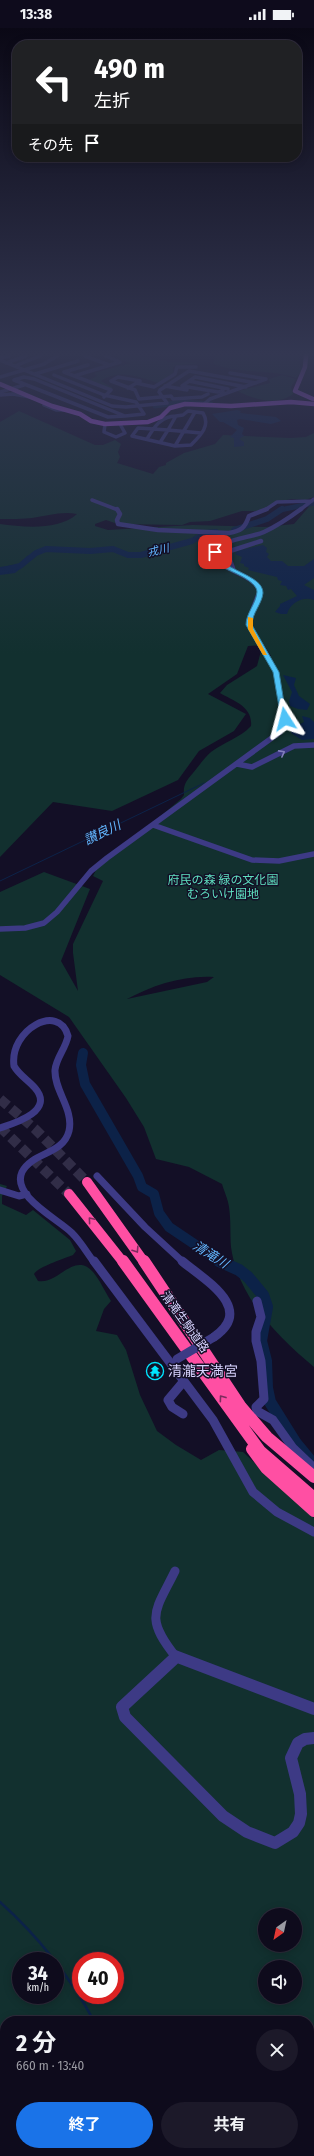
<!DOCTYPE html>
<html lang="ja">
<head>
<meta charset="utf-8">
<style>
  :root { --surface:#0e0b1c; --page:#1c1929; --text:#f1f3f6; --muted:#9b9ba3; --line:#2e2b3b; --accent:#1a73e8 }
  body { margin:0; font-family:"Fira Sans Condensed","Noto Sans JP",sans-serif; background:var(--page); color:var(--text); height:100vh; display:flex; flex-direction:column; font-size:15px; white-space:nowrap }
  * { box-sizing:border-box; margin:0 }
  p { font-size:13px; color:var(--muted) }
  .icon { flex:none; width:22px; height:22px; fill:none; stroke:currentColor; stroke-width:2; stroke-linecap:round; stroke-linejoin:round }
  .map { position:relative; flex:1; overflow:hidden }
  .panel { position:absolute; left:0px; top:1988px; width:314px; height:140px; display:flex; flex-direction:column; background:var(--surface); border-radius:16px 16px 0 0; box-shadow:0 2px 10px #0003,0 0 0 1px var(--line) }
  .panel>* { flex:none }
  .hud { position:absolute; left:12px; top:12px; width:290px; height:122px; border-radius:16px; box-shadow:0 2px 10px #0003,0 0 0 1px var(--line); background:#202124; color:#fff; overflow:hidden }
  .needle { width:26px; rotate:213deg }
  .tools { position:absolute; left:258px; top:1880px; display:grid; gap:8px }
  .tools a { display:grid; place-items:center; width:44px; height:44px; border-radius:50%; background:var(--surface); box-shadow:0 2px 10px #0003,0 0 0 1px var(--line); font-size:20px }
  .speed { position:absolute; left:12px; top:1924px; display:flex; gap:8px; font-size:20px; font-weight:700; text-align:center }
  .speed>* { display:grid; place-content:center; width:52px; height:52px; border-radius:50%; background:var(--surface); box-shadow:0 2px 10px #0003,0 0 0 1px var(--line); line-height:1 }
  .speed small { font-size:10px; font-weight:400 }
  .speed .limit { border:6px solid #d22; background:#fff; color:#111 }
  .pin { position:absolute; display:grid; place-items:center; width:34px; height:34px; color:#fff; margin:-17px; border-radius:8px; box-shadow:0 2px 6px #0006 }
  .me { position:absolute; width:44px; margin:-22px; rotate:351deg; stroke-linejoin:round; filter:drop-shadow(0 0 3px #0008) }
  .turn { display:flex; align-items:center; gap:14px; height:84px; padding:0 16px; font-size:18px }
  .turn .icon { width:52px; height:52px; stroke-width:2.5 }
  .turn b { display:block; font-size:28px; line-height:34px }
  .then { display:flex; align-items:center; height:38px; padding:0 16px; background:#0003; gap:8px; font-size:15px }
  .round { display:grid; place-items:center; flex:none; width:42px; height:42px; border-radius:21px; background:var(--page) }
  .summary { display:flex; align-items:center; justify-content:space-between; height:68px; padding:0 16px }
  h1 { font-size:24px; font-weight:700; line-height:30px }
  .cta { display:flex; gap:8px; margin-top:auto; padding:8px 16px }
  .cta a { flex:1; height:46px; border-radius:24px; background:var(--accent); color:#fff; font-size:16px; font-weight:700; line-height:46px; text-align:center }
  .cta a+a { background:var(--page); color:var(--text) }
  .status { display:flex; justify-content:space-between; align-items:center; height:28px; padding:0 20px; background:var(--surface); direction:ltr }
  .status svg { height:11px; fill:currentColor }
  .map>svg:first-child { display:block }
</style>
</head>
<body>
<div class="status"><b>13:38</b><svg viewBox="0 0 49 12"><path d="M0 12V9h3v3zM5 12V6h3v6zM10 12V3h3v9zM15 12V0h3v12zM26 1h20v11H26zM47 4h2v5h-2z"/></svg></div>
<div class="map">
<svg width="314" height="2128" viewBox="0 0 314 2128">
  <rect width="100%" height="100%" fill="#130f26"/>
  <path fill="#12302f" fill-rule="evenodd" d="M116,328h26l27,6 37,1 -29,2 -4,2v6l-14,10c-19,-5 -39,-15 -58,-2l12,7 -4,1 -20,-9 8,-4 -3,-3 37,-10 -10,-3z
    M216,328h83l2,16 -5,6c-26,-9 -52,-4 -80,-13l-3,-2z
    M282,347l14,4 -5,8 2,7c-16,12 -38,6 -55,-3l32,-8 -1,-4z
    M19,383l76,34h8l12,-5 6,4 -3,8 2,5 -3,6 36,11 6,-7 7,-2v-2l18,-10 31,-9 8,-9 67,3 16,-1 8,-4v64l-9,3 -13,-1 -17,3 -14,9h-19l-32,10 -20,1 -8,3 -64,-1 -12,-4 -11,4v2l13,4 85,-5 73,2 28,-3 20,-23v866c-37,-31 -76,-70 -83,-120 -1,-13 0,-27 -2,-40 -1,-8 -5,-16 -7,-23l-33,-17 -33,-8 -12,-32 -18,-29 -57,-81 -69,-42v-83l44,-20 46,17 -29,72 17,30 -5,-38v-9l30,-63 -10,-5 3,-6 85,-71 3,-4c-1,-10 2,-14 9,-22 6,-7 11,-15 18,-21 13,-10 29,-14 40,-26 2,-20 -18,-25 -31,-33l7,-8 30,-19 4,-15 4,7 6,-2 -7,-11 -16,1 -11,28 -29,20 38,20 -12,17 -35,20 -21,29 -66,31 -59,-9 -53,55v-333c23,3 58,7 77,-10 -15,-3 -31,2 -45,4 -7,1 -24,1 -32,1v-97zM214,949l-7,5 -80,17c26,-14 57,-24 87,-22z
    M0,1156l7,2 -5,10v8l24,11 7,-5 37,30 6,11 -3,4c-10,4 -35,12 -39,19l4,7c20,4 36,-30 55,-9 7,8 12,20 18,29l-7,8 -8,22 21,4 9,15 14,45 17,36 19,14 25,15 18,-10 24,2 71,66v638h-314zM265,1887h30v30h-30zM21,1933h34v34h-34zM81,1933h34v34h-34zM265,1939h30v30h-30zM5,1993h304v130h-304z"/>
  <path fill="#0c2248" d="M237,382l4,1 -1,2 36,4 5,4 -10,3 -31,-5 -3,1 1,5 6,3 -2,6 2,2 -5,3 5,3v4l-10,1v-9l-4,-1 7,-7 -14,-8h-3l-8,-8z
    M263,517l4,3 -1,4 3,2 -2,3 4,4h11l6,5h16l10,-7v19l-10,7 10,5v10c-11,-4 -24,3 -27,14h-6l-6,-2 5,-6v-2l17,-8 -6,-7 -3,1 -2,-4 -6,-1 2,-4 -4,-1 -1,-3 -29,-7 1,-2 -5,-2v-2l-4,-1 2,-6 -7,-3 2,-3z
    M35,525l3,1 -23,19 -15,2v-8l19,-3 8,-8z
    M283,647l13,3 -2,7 5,11 11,8 -3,6 -9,-1 -8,-3 -1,-5 3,-9z
    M302,688l8,2 4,4v17l-12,1 -11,-7 2,-5 11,-6z"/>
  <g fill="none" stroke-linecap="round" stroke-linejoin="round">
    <path stroke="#0c2248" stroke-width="1" d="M0,853l204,-98"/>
    <path stroke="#0c2248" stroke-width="2.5" d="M0,1874c39,35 69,73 94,119
      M120,2123v5"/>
    <path stroke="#0c2248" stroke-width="5" d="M155,378l28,-4 28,2
      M280,482l34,-7"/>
    <path stroke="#0c2248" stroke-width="6" d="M234,502l33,-11 15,-10
      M0,543l20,-5 16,-13 10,-4 44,2 23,-2 15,6h13l51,-14 14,-8 10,-1"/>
    <path stroke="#0c2248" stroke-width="10" d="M83,1025l-2,12 4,19 53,92 4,11 12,7 5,19 10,14 52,35"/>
    <path stroke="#0c2248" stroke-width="12" d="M219,1233l20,9 9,7 15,18 4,12 -6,34 5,20 1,27 3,14 25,40 14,17"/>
    <path stroke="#312d47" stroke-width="10" stroke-dasharray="10 5" stroke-linecap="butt" d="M0,1071l35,30 52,53
      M0,1099l69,67"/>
    <path stroke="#3d3a85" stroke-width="3.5" d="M85,328l24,9
      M0,330l9,-2
      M0,332l112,46 14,1 41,-4 -8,-11 1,-2 29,-19 67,12
      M6,335l20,-7
      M15,338l25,-10
      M64,344l47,18 -7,7
      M64,344l24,-7
      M35,346l43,-13
      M54,347l50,20 32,7 8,12 -19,2
      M74,348l46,-14 -14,-6
      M0,349l44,-13 13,-8
      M24,349l10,2 91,37 -17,1 -94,-37z
      M189,353l39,8
      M136,355l18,4 21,-13 2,-7h19
      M165,358l22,4
      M128,360l12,-7 -22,-4 -7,4 24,9 4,9 32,-3 2,3 29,-2 6,-3
      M223,363l-5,1 -36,-6 13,-9 51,10
      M0,364l24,-7
      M0,367l13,-1 17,3
      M44,377l12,5h9
      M203,377l7,-6 56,-20 -36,-6
      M188,383l15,2c8,13 -3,23 -12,32l-16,1 -43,-10 6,-8 30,2 8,-14 7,-1z
      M105,396l-1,8 12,5 9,-4 -5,-9
      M168,402l33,3
      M147,411c7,-12 14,-23 29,-23
      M161,413l7,-11
      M175,418l20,-34
      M92,472l26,10
      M265,482l12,-8 35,-1
      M300,482l14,-11"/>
    <path stroke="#3d3a85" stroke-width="4.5" d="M117,481l3,5 -3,6 1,4 40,6 71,3c12,-2 16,-5 20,-17l18,-7
      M234,543l-4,-11v-9l31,-10
      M282,676l-6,-32 -27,-47v-6l11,-29c-11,-18 -35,-17 -46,-35 9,-18 34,-16 50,-23 13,-6 25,-14 37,-23"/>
    <path stroke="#3d3a85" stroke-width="5.5" d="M237,736l15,3 42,-21 20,-1
      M153,797l99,35 27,1 35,-7
      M0,901l25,-1 19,-5 13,-11 34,-41 16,-13 173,-126 5,-13 -3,-16"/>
    <path stroke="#3d3a85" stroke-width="7" d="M0,1100c15,-5 55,-17 35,-40 -7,-8 -16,-13 -21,-22 -5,-36 45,-64 54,-30 -2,12 -12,22 -13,34 -1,21 19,39 14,61 -6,24 -37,21 -47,41 -11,24 36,47 50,61 9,9 15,20 22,29
      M97,1148l48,51 38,35
      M0,1162l19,6 8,-2"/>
    <path stroke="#3d3a85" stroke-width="9" d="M94,1233l119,159 40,72 24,20 37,20
      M182,1233c21,18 74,47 32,76
      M257,1273l4,16 -5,15v9l5,20 3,38 -8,8 1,4 16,9 20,28 21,20
      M183,1386l-11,-7 -4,-7 16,-19
      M175,1543c-20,41 -31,46 1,86"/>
    <path stroke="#3d3a85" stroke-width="12" d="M175,1628l139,53
      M176,1629l-54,50 3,10 98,99 24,16 28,11 18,-11 6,-9 2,-9 -1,-20 -9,-36 7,-15 7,-4 9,-1"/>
    <path stroke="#c25bff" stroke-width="4.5" d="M306,328l-1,11 -10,24 18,8
      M0,356l52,22 28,8 11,7 14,3 43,-2 13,-5 9,-9 15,-4 46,2 60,-4 23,2"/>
    <path stroke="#ff4fa3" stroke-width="10" d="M87,1154l57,80
      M69,1166l54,68"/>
    <path stroke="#ff4fa3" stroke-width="12" d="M123,1233l137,190 54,47
      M144,1233l97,146 26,30 47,40
      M252,1421l14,19 48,43"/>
    <path stroke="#3d3a85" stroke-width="9" d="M177,1331l37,-22"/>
  </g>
  <defs><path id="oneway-chevron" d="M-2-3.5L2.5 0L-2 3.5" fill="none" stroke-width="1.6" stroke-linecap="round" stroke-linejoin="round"/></defs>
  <use stroke="#837fbc" href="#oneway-chevron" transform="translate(282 725) rotate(-28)"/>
  <g stroke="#7d2c5e">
    <use href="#oneway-chevron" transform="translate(91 1192) rotate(-130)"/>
    <use href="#oneway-chevron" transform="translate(136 1222) rotate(57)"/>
    <use href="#oneway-chevron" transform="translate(222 1370) rotate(-126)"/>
  </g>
  <linearGradient id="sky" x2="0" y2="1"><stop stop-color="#0a0815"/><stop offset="0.52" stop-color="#333752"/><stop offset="1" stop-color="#333752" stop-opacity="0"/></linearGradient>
  <rect width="314" height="626" fill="url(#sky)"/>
  <path fill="#4fc3f7" stroke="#337fa1" d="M213,523h3c6,21 47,23 47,42 -1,11 -11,20 -11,32l27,47 8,49 -6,-2 -8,-47 -27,-47c0,-12 10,-21 11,-33 0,-12 -28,-21 -37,-26 -3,-2 -6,-6 -8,-9z"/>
  <path fill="#f59e0b" d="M248,589l5,1v11l14,26h-4l-15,-26z"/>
  <defs>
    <g id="temple-ring" transform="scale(0.9)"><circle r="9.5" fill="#130f26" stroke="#00e5ff" stroke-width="1.5"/><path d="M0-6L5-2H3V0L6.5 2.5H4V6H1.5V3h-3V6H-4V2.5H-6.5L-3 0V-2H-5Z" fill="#00e5ff"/></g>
  </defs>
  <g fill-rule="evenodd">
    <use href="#temple-ring" x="155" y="1343"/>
  </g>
  <g text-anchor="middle" stroke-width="3" stroke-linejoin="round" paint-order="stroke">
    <g font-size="11" font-style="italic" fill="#62b6ff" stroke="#130f26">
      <text transform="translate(158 522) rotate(-14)" y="4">戎川</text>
    </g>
    <g font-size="12" fill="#5fe0c0" stroke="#130f26">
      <text x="223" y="856">府民の森 緑の文化園<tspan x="223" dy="14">むろいけ園地</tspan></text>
    </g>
    <g font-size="12" fill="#d9d4ff" stroke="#130f26">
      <text transform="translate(185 1294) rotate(54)" y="4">清滝生駒道路</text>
    </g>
    <g font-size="13" font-style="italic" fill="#62b6ff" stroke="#130f26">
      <text transform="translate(102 804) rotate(-26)" y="5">讃良川</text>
      <text transform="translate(211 1226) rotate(32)" y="5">清滝川</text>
    </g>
    <g font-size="14" fill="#d9d4ff" stroke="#130f26" text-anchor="start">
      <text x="168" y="1348">清瀧天満宮</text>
    </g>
  </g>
</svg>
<div class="tools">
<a><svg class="needle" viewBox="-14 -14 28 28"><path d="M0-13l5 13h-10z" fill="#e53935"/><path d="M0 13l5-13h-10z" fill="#9b9ba3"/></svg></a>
<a><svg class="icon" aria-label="sound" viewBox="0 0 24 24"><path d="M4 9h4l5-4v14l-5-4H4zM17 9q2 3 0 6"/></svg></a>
</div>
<div class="speed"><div>34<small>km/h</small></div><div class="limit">40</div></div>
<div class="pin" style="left:215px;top:524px;background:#d93025"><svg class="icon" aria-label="arrive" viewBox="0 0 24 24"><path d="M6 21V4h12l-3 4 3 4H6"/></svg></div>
<svg class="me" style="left:285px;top:691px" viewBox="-20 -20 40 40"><path d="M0-17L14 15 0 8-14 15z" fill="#4fc3f7" stroke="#fff" stroke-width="4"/></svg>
<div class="hud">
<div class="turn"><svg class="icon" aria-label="left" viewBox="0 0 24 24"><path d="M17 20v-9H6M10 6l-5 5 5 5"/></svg><div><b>490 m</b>左折</div></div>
<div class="then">その先<svg class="icon" aria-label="arrive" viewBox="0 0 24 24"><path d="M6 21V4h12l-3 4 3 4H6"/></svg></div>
</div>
<section class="panel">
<div class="summary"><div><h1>2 分</h1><p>660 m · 13:40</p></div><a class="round"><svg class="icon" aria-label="close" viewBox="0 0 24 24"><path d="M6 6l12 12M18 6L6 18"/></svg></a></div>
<div class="cta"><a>終了</a><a>共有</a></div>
</section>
</div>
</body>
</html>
